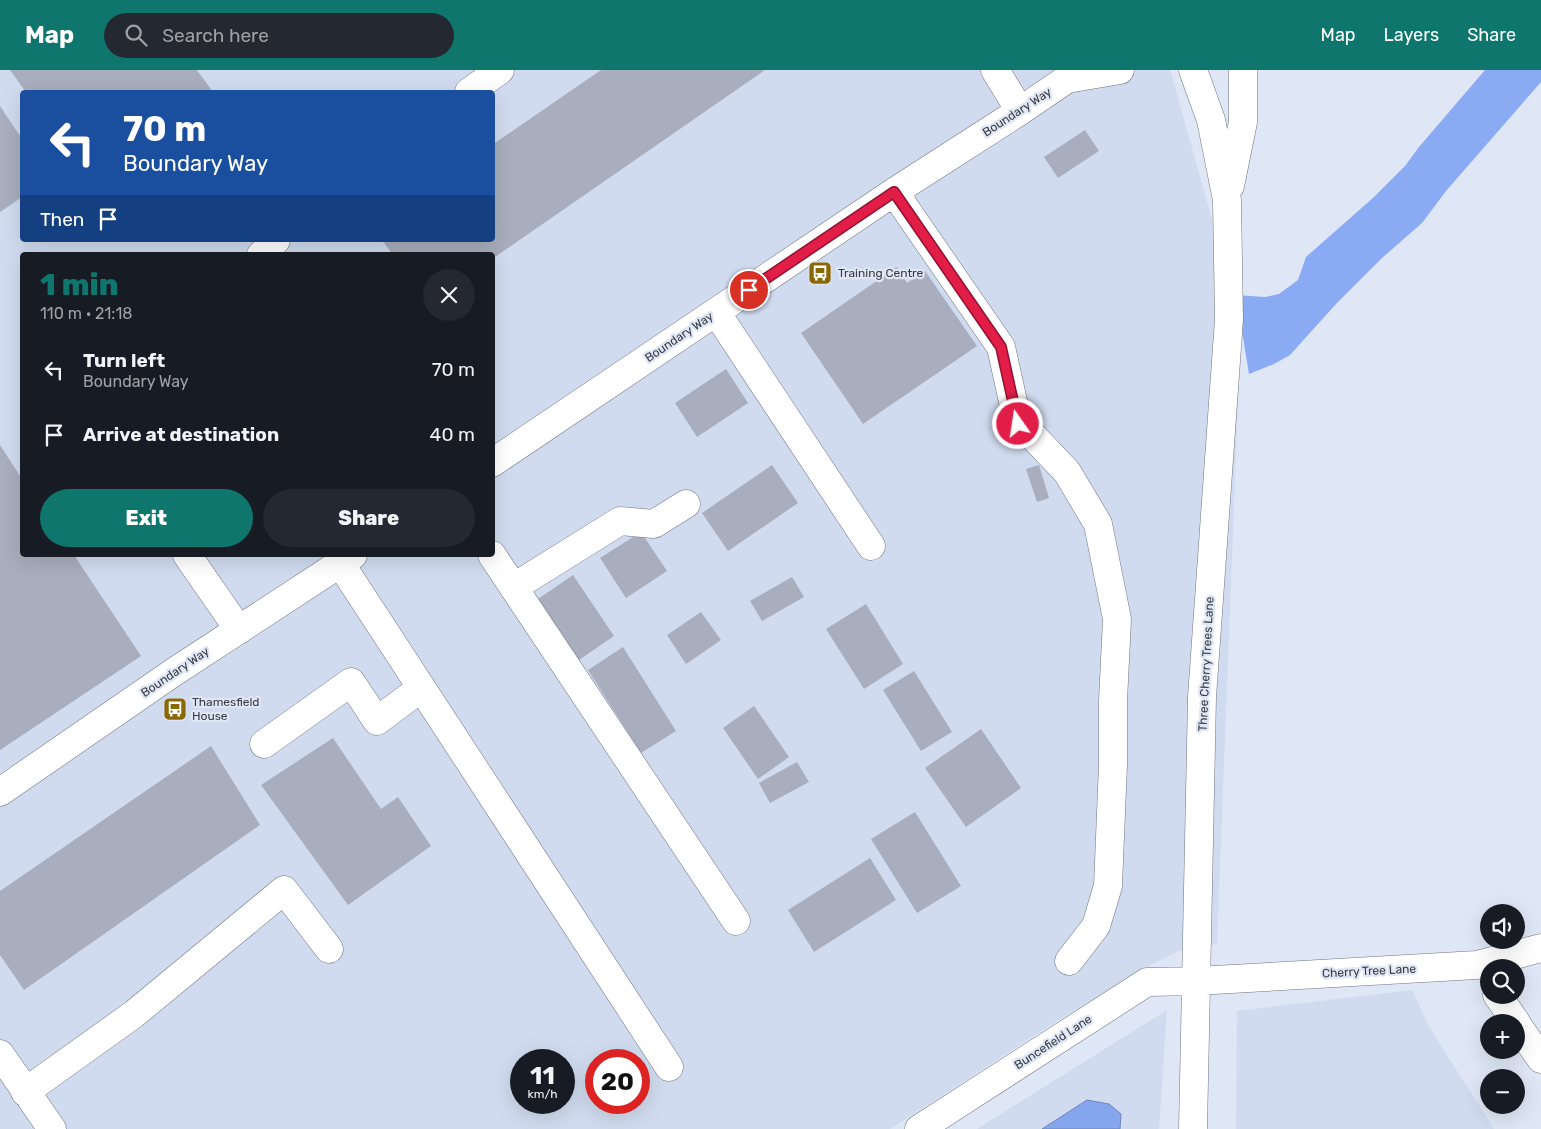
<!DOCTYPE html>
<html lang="en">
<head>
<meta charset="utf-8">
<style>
  :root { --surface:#171b24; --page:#242831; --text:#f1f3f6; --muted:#9ea1a6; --accent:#0f766e }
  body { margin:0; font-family:Rubik,sans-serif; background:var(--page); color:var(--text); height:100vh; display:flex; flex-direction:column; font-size:19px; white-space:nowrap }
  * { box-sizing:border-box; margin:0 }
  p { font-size:16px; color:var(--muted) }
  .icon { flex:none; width:28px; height:28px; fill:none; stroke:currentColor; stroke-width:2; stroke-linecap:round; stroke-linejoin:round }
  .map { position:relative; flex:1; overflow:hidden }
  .details { position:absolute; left:20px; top:182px; width:475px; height:305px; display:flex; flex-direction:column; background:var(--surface); border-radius:5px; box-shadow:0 5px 20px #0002 }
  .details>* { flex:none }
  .hud { position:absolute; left:20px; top:20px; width:475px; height:152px; border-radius:5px; box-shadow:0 5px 20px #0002; background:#1a4fa0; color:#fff; overflow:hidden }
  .buttons { position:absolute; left:1480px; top:834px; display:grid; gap:10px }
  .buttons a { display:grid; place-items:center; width:45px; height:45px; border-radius:50%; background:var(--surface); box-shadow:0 5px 20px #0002; font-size:25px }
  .speed { position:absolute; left:510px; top:979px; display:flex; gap:10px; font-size:25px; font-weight:700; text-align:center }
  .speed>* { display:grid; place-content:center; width:65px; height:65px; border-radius:50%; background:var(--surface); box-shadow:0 5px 20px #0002; line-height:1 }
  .speed small { font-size:12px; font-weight:400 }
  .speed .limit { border:8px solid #d22; background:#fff; color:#111 }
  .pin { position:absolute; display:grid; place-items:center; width:42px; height:42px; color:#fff; margin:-21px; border:2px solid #fff; border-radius:50%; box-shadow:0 1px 5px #0007 }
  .me { position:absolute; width:55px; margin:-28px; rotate:347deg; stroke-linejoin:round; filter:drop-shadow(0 0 4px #0008) }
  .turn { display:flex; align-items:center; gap:18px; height:105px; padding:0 20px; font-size:22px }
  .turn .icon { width:65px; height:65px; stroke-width:2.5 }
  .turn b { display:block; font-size:35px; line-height:42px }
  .then { display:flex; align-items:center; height:48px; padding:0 20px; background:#0003; gap:10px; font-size:19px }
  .round { display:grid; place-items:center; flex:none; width:52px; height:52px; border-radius:26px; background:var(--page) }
  .summary { display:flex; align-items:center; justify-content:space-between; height:85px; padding:0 20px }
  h1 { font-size:30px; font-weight:800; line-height:38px; color:var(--accent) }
  .cta { display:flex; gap:10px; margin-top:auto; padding:10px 20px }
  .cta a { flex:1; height:58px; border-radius:30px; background:var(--accent); color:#fff; font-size:20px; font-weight:800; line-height:58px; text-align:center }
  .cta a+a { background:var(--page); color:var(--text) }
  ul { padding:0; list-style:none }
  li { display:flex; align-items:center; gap:15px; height:65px; padding:0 20px }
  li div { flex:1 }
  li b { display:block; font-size:19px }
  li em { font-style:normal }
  header { display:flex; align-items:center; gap:30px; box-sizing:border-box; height:70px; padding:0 25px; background:var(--accent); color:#fff }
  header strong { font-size:24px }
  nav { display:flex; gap:28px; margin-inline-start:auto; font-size:18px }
  .search { width:350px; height:45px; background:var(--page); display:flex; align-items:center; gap:12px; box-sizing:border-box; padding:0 18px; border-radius:28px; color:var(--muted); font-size:19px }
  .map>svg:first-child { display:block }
</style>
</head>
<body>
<header>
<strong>Map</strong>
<div class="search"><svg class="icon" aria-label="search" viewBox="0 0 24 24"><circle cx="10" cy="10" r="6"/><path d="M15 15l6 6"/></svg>Search here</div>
<nav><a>Map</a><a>Layers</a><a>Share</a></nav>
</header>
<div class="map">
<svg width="1541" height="1059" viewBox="0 0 1541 1059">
  <rect width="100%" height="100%" fill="#dfe6f5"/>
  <path fill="#d0dbef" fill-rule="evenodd" d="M0,0h1170l71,252 -24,622 -38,7 -25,12 -94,56 -170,110h-890zM22,22h470v148h-470zM22,185h470v300h-470zM521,990h43v42h-43zM596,990h43v42h-43z
    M1412,920l17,37 65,102h-258l1,-118z
    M1167,940l-8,119h-182z"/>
  <path fill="#8aaaf3" d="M1485,0h56v12l-95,109 -24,32 -40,35 -46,46 -46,51 -16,9 -25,10 -13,-79 29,2 14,-3 19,-14 8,-23 68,-60 31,-31 14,-19z"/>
  <path fill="#85a5ee" stroke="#6e85ba" d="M1087,1030l22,4 12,10 -1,15h-78z"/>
  <path fill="#a8aebd" d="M10,0h187l16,22h-187z
    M601,0h164l-273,189v-4h-99l-11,-15h110v-95z
    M0,36l22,33v58l-22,15z
    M1085,60l14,21 -41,27 -14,-21z
    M897,197l10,16 18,-12 52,75 -114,78 -62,-91z
    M726,299l22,34 -51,34 -22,-34z
    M0,375l22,34v76h52l67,101 -141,94z
    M772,395l26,38 -70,48 -26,-38z
    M1039,395l10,33 -12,4 -11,-33z
    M641,462l26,39 -41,27 -26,-40z
    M573,505l41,61 -35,24 -41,-61z
    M792,507l12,20 -42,24 -12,-20z
    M866,534l37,60 -39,25 -38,-60z
    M701,542l20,28 -35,24 -19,-29z
    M623,577l53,84 -35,22 -53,-83z
    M914,601l38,61 -31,19 -38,-61z
    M754,636l35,51 -31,22 -35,-51z
    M981,659l40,59 -55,39 -41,-59z
    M333,668l48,71 17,-12 33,49 -83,59 -87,-120z
    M211,676l49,79 -236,165 -24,-35v-64z
    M797,692l12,20 -39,21 -11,-20z
    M915,742l46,74 -44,27 -46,-74z
    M870,788l26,42 -82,52 -26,-42z"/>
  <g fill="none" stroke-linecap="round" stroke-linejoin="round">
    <g stroke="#6f7583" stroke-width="29">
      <path id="minor" d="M995,0l25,41
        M1067,9l53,-9
        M469,22l31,-22
        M1230,116l13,-64v-52
        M894,122l107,155 17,77 11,8 38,40 31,52 19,95 -4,82v63l-5,122 -12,40 -27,35
        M261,185l15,-15
        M716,242l155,234
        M492,393l402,-271 126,-81 47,-32 9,-9
        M187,485l52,75
        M492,485l244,366
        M340,493l329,504
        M514,517l106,-66 34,3 32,-20
        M264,674l87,-62 26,39 44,-33
        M0,722l174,-120 179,-117
        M1497,925l19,27
        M1516,953l25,36
        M0,984l52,75
        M25,1022l109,-78 150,-124 45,59
        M919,1059l228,-147 49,-1 281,-16 64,-17
        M1193,1059l9,-432 27,-378 -2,-119 -16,-80 -18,-50"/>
    </g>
    <use href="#minor" stroke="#fff" stroke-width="28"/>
  </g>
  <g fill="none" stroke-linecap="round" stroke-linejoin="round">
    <g stroke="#92132f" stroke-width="12">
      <path id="route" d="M749,220l145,-98 107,155 17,77"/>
    </g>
    <use href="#route" stroke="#e11d48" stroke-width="9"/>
  </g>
  <defs>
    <g id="bus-square" transform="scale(1.25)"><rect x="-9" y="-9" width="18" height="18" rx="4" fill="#8a6806" stroke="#dfe6f5"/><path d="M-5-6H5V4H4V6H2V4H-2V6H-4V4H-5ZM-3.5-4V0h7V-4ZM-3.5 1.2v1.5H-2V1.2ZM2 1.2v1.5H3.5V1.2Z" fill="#fff"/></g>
  </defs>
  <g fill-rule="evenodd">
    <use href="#bus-square" x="820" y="203"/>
    <use href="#bus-square" x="175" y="639"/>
  </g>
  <g text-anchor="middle" stroke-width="4.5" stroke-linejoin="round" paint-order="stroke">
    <g font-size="12" fill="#383b41" stroke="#dfe6f5">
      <text transform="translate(1017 42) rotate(-33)" y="4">Boundary Way</text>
      <text transform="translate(679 267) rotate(-34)" y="4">Boundary Way</text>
      <text transform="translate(1206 594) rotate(-87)" y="4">Three Cherry Trees Lane</text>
      <text transform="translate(175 602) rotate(-34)" y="4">Boundary Way</text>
      <text transform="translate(1369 901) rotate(-3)" y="4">Cherry Tree Lane</text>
      <text transform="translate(1053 972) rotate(-33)" y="4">Buncefield Lane</text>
    </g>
    <g font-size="12" fill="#383b41" stroke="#dfe6f5" text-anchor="start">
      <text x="838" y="207">Training Centre</text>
      <text x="192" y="636">Thamesfield<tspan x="192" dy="14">House</tspan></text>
    </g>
  </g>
</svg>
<div class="buttons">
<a><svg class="icon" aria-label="sound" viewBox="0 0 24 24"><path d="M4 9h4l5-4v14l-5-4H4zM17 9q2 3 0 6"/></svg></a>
<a><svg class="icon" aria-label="search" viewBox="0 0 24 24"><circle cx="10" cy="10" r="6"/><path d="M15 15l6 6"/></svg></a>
<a>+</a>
<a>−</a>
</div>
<div class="speed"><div>11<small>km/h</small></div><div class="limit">20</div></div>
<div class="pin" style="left:749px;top:220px;background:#d93025"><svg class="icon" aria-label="arrive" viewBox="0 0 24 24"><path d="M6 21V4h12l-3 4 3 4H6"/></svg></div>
<svg class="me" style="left:1018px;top:354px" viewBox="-20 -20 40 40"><circle r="17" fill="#e11d48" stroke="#fff" stroke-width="3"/><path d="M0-11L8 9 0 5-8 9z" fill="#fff"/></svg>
<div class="hud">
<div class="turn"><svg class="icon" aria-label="left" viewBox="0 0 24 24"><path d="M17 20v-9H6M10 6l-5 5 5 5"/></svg><div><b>70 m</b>Boundary Way</div></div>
<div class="then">Then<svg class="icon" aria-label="arrive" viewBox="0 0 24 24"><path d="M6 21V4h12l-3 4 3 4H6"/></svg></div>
</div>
<section class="details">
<div class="summary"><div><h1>1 min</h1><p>110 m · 21:18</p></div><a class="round"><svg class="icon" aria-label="close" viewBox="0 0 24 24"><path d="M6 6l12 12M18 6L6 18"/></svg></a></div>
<ul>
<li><svg class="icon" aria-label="left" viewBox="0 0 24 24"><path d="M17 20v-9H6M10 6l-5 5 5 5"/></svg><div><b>Turn left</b><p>Boundary Way</p></div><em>70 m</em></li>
<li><svg class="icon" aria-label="arrive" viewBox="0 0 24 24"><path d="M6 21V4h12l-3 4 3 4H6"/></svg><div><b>Arrive at destination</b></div><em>40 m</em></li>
</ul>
<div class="cta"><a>Exit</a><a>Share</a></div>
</section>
</div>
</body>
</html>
